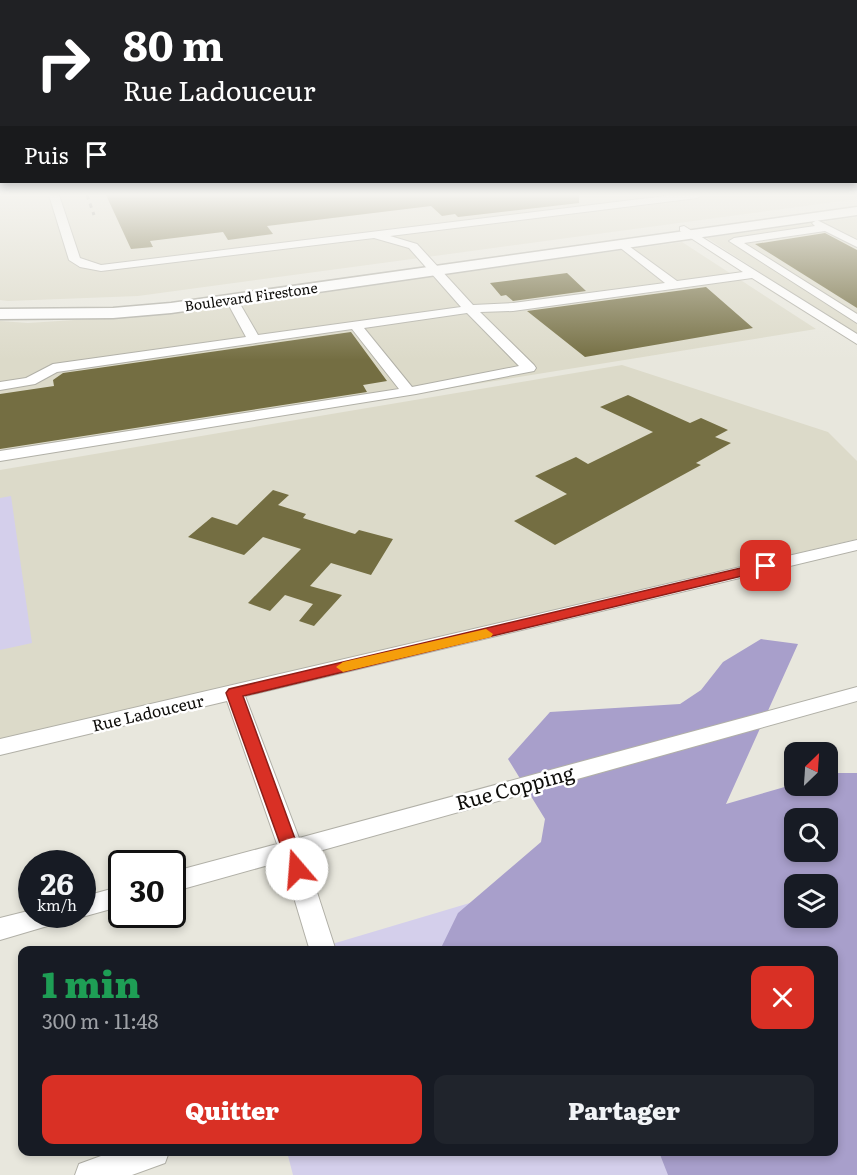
<!DOCTYPE html>
<html lang="fr">
<head>
<meta charset="utf-8">
<style>
  :root { --surface:#171b24; --page:#20242c; --text:#f1f3f6; --muted:#9ea1a6; --accent:#d93025 }
  body { margin:0; font-family:Literata,serif; background:var(--page); color:var(--text); height:100vh; display:flex; flex-direction:column; font-size:22px; white-space:nowrap }
  * { box-sizing:border-box; margin:0 }
  p { font-size:20px; color:var(--muted) }
  .icon { flex:none; width:33px; height:33px; fill:none; stroke:currentColor; stroke-width:2; stroke-linecap:round; stroke-linejoin:round }
  .map { position:relative; flex:1; overflow:hidden }
  .details { position:absolute; left:18px; top:946px; width:820px; height:210px; display:flex; flex-direction:column; background:var(--surface); border-radius:12px; box-shadow:0 3px 9px #0003 }
  .details>* { flex:none }
  .guide { position:absolute; left:0px; top:0px; width:858px; height:183px; box-shadow:0 3px 9px #0003; background:#202124; color:#fff; overflow:hidden }
  .needle { width:39px; rotate:25deg }
  .controls { position:absolute; left:784px; top:742px; display:grid; gap:12px }
  .controls a { display:grid; place-items:center; width:54px; height:54px; border-radius:12px; background:var(--surface); box-shadow:0 3px 9px #0003; font-size:30px }
  .speed { position:absolute; left:18px; top:850px; display:flex; gap:12px; font-size:30px; font-weight:700; text-align:center }
  .speed>* { display:grid; place-content:center; width:78px; height:78px; border-radius:50%; background:var(--surface); box-shadow:0 3px 9px #0003; line-height:1 }
  .speed small { font-size:15px; font-weight:400 }
  .speed .limit { border:3px solid #111; border-radius:9px; background:#fff; color:#111 }
  .pin { position:absolute; display:grid; place-items:center; width:51px; height:51px; color:#fff; margin:-26px; border-radius:12px; box-shadow:0 3px 9px #0006 }
  .me { position:absolute; width:66px; margin:-33px; rotate:342deg; stroke-linejoin:round; filter:drop-shadow(0 0 4px #0008) }
  .turn { display:flex; align-items:center; gap:21px; height:126px; padding:0 24px; font-size:27px }
  .turn .icon { width:78px; height:78px; stroke-width:2.5 }
  .turn b { display:block; font-size:42px; line-height:51px }
  .then { display:flex; align-items:center; height:57px; padding:0 24px; background:#0003; gap:12px; font-size:22px }
  .round { display:grid; place-items:center; flex:none; width:63px; height:63px; border-radius:12px; background:var(--page) }
  .overview { display:flex; align-items:center; justify-content:space-between; height:102px; padding:0 24px }
  h1 { font-size:36px; font-weight:800; line-height:45px; color:#1e9e55 }
  .action { display:flex; gap:12px; margin-top:auto; padding:12px 24px }
  .action a { flex:1; height:69px; border-radius:12px; background:var(--accent); color:#fff; font-size:24px; font-weight:800; line-height:69px; text-align:center }
  .action a+a { background:var(--page); color:var(--text) }
  .map>svg:first-child { display:block }
</style>
</head>
<body>
<div class="map">
<svg width="857" height="1175" viewBox="0 0 857 1175">
  <rect width="100%" height="100%" fill="#e8e7dd"/>
  <path fill="#dcdac9" d="M0,195h857v4l-719,97 -130,5 -8,-1z
    M857,217v118l-150,-97z
    M682,242l134,87 -816,132v-140l28,2 124,-8z
    M622,365l206,67 29,29v78l-857,203v-272z"/>
  <path fill="#d4cfeb" d="M11,496l21,147 -32,7v-152z
    M597,865l53,86h-327l-1,-4z
    M287,1152h488l14,23h-496z"/>
  <path fill="#a89fcb" fill-rule="evenodd" d="M761,639l37,5 -72,160 69,-20v2h33v-12l3,-1h26v402h-189l-9,-23h175v-201l-394,-1 18,-37 83,-71 4,-23 -37,-60 42,-47 130,-8 21,-14 22,-28zM795,819h33v33h-33zM795,885h33v33h-33z"/>
  <path fill="#746e42" d="M106,195h473v8l-121,14 -3,-3 -13,2 -11,-10 -164,20 6,8 -45,6 -5,-8 -73,9 3,6 -22,2z
    M825,233l32,17v58l-102,-64z
    M567,273l19,18 -73,10 -7,-6 -5,1 -11,-13z
    M706,287l47,41 -168,29 -58,-46z
    M351,332l36,49 -24,4 4,7 -367,57v-55l54,-8 -1,-6 10,-7z
    M628,395l62,28 11,-5 27,12 -13,7 16,6 -35,20 5,2 -146,80 -41,-24 53,-27 -32,-18 41,-19 12,7 65,-32 -53,-25z
    M273,490l16,5 -11,10 28,9 -3,4 52,16 4,-4 34,9 -22,36 -40,-12 -21,23 32,9 -28,31 -15,-5 14,-17 -28,-9 -15,16 -22,-8 53,-54 -38,-12 -19,18 -56,-18 24,-20 25,8z"/>
  <g fill="none" stroke-linecap="round" stroke-linejoin="round">
    <g stroke="#b1b0a7" stroke-width="2">
      <path id="minor" d="M49,195h10l21,63 21,7 572,-70h29l-5,3 -307,38 27,8 56,61 40,-2 152,-20 -47,-37 -1,-2 5,-3 55,40 66,-9 -63,-41v-4l4,-1 173,108v10l-105,-66 -239,33 -33,1 54,53 2,3 -2,3 -118,23 -416,67v-10l399,-62 -47,-60 -295,43 -22,12 -35,6v-8l26,-4 27,-14 193,-27 -20,-37 2,-3h8l22,38 203,-28 -52,-59 -35,-10 -273,33 -21,-4 -11,-7zM467,313l52,53 -107,21 -48,-59z
        M817,220l40,20v7l-32,-16 -81,12 113,71v9l-128,-82 5,-3 81,-12 -3,-3z
        M857,540v10l-612,146 54,142 558,-151v14l-552,154 31,96h-26l-27,-90 -111,31v-20l105,-28 -50,-143 -227,54v-16z
        M122,886v20l-40,11 -6,-2h6v-18z
        M32,910v5h32l-3,7 -61,18v-22z
        M112,1152h57l-4,11 -33,12h-57l4,-11z"/>
    </g>
    <g stroke="#b1b0a7" stroke-width="3">
      <path id="major" d="M857,207v8l-686,98 -58,5 -113,1v-10l113,-1 58,-5z"/>
    </g>
    <use href="#minor" fill="#fff" fill-rule="evenodd"/>
    <use href="#major" fill="#fff" fill-rule="evenodd"/>
    <path stroke="#85847d" stroke-width="3" stroke-dasharray="4.5 4.5" stroke-linecap="butt" d="M87,195l7,20"/>
  </g>
  <linearGradient id="sky" x2="0" y2="1"><stop stop-color="#89a6d6"/><stop offset="0.54" stop-color="#f5f4f0"/><stop offset="1" stop-color="#f5f4f0" stop-opacity="0"/></linearGradient>
  <rect width="857" height="360" fill="url(#sky)"/>
  <path fill="#d93025" stroke="#8d1f18" stroke-width="1.5" d="M766,562l5,2 2,2 -2,3 -528,127 63,173 -2,5 -7,2 -6,-2 -65,-181 3,-4z"/>
  <path fill="#f59e0b" d="M486,629l7,5 -2,3 -148,35 -7,-5 7,-5z"/>
  <g text-anchor="middle" stroke-width="5" stroke-linejoin="round" paint-order="stroke">
    <g font-size="14" fill="#0e0d0a" stroke="#fff">
      <text transform="translate(251 297) rotate(-8)" y="5">Boulevard Firestone</text>
    </g>
    <g font-size="16" fill="#0e0d0a" stroke="#fff">
      <text transform="translate(148 713) rotate(-13)" y="6">Rue Ladouceur</text>
    </g>
    <g font-size="20" fill="#0e0d0a" stroke="#fff">
      <text transform="translate(515 788) rotate(-15)" y="7">Rue Copping</text>
    </g>
  </g>
</svg>
<div class="controls">
<a><svg class="needle" viewBox="-14 -14 28 28"><path d="M0-13l5 13h-10z" fill="#e53935"/><path d="M0 13l5-13h-10z" fill="#9ea1a6"/></svg></a>
<a><svg class="icon" aria-label="search" viewBox="0 0 24 24"><circle cx="10" cy="10" r="6"/><path d="M15 15l6 6"/></svg></a>
<a><svg class="icon" aria-label="layers" viewBox="0 0 24 24"><path d="M12 4l9 5-9 5-9-5zM3 14l9 5 9-5"/></svg></a>
</div>
<div class="speed"><div>26<small>km/h</small></div><div class="limit">30</div></div>
<div class="pin" style="left:766px;top:566px;background:#d93025"><svg class="icon" aria-label="arrive" viewBox="0 0 24 24"><path d="M6 21V4h12l-3 4 3 4H6"/></svg></div>
<svg class="me" style="left:297px;top:869px" viewBox="-20 -20 40 40"><circle r="19" fill="#fff"/><path d="M0-13L10 11 0 6-10 11z" fill="#d93025"/></svg>
<div class="guide">
<div class="turn"><svg class="icon" aria-label="right" viewBox="0 0 24 24"><path d="M7 20v-9h11M14 6l5 5-5 5"/></svg><div><b>80 m</b>Rue Ladouceur</div></div>
<div class="then">Puis<svg class="icon" aria-label="arrive" viewBox="0 0 24 24"><path d="M6 21V4h12l-3 4 3 4H6"/></svg></div>
</div>
<section class="details">
<div class="overview"><div><h1>1 min</h1><p>300 m · 11:48</p></div><a class="round" style="background:#d93025;color:#fff"><svg class="icon" aria-label="close" viewBox="0 0 24 24"><path d="M6 6l12 12M18 6L6 18"/></svg></a></div>
<div class="action"><a>Quitter</a><a>Partager</a></div>
</section>
</div>
</body>
</html>
